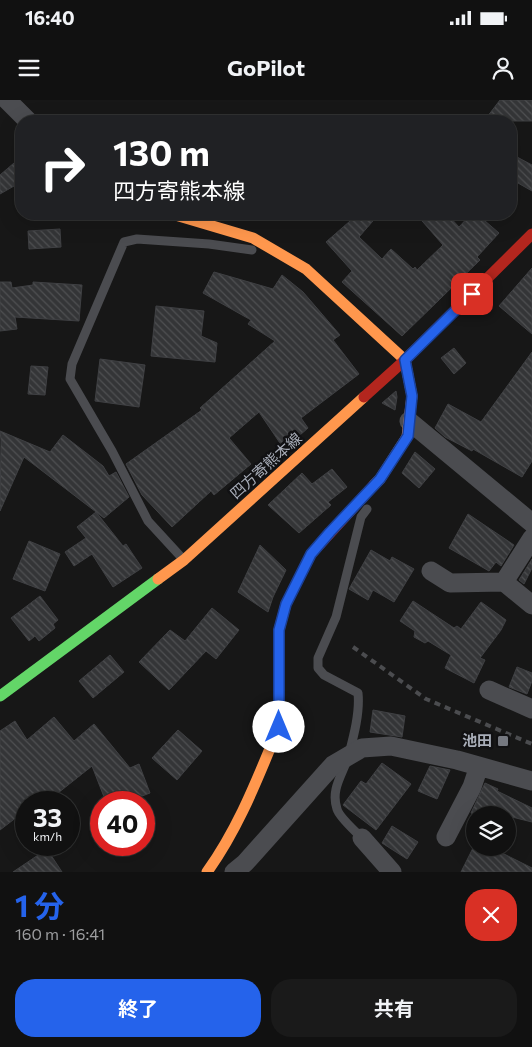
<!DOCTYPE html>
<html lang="ja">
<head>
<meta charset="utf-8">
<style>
  :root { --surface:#111; --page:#1a1a1a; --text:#f1f3f6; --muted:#9c9d9f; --line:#303131; --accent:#2563eb }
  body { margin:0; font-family:Commissioner,"Noto Sans JP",sans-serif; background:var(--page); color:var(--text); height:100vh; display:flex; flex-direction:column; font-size:19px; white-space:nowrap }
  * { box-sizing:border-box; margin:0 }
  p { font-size:16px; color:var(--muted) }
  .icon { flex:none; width:28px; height:28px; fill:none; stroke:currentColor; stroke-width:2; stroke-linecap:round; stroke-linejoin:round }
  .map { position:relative; height:772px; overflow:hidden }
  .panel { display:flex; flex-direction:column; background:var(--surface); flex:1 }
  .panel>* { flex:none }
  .hud { position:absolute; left:15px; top:15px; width:502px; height:105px; border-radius:20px; box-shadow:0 5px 20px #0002,0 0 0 1px var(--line); background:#202124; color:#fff; overflow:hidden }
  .tools { position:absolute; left:466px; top:706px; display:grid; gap:10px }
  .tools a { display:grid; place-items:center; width:50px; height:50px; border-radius:50%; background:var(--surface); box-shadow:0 5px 20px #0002,0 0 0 1px var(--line); font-size:25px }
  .speed { position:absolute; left:15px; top:691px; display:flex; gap:10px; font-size:25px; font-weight:700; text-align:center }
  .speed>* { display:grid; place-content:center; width:65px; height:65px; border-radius:50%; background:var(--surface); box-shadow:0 5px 20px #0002,0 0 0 1px var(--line); line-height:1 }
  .speed small { font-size:12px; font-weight:400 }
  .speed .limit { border:8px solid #d22; background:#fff; color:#111 }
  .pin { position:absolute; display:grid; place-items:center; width:42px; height:42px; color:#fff; margin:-21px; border-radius:10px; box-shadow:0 2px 8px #0006 }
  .me { position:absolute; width:55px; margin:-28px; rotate:0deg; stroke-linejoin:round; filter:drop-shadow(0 0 4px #0008) }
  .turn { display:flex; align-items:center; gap:18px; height:105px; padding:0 15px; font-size:22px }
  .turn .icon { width:65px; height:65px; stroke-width:2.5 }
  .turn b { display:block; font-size:35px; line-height:42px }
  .round { display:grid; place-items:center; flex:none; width:52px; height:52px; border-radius:20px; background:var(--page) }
  .headline { display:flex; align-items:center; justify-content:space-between; height:85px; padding:0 15px }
  h1 { font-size:30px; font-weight:700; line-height:38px; color:var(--accent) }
  .primary-button { display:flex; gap:10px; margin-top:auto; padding:10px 15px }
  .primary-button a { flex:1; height:58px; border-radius:20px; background:var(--accent); color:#fff; font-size:20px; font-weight:700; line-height:58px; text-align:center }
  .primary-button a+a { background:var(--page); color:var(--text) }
  .status { display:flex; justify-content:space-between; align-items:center; height:35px; padding:0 25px; background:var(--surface); direction:ltr }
  .status svg { height:14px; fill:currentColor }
  header { display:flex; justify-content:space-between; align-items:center; height:65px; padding:0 15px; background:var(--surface); font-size:22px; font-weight:700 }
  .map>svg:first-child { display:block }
</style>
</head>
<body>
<div class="status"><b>16:40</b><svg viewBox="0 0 49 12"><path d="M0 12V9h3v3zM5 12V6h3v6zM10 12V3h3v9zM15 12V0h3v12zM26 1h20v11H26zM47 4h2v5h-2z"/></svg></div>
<header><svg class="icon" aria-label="menu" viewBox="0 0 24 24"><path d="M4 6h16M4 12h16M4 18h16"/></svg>GoPilot<svg class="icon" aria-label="person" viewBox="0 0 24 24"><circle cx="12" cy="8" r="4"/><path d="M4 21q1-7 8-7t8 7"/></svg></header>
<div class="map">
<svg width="532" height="772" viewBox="0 0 532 772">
  <defs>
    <pattern id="building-back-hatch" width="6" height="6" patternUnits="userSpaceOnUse" patternTransform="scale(1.25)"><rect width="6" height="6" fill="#343537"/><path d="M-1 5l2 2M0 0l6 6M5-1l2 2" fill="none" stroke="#4f5052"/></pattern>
  </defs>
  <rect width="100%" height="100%" fill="#171717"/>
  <path fill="url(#building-back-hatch)" stroke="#3f4043" d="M500,0h32v21h-48z
    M21,57v25l-21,12v-19z
    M517,57l15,8v26l-21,-12v-12z
    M358,114h21l-20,23 23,22 9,-10 22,20 2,-2 2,3 26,-25 -27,-31h31l12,13 12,-13h6l22,19 -22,24 3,3 -78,76 -60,-54 10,-11 -26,-29z
    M60,129l1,18 -32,2 -1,-18z
    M532,168v66l-33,-28z
    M214,172l59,17 9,-14 21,17 37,43 -7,5 26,34 -58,44 7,10 -24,21 -25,-37 -30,26 22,26 -37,31 -3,-4 -39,36 -30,-32 -16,-31 76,-54 -2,-2 75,-67 -27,-17 3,-4 -48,-27z
    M0,182h11l1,6 21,-3v-3l49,3 -3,36 -64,-4 2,12 -17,2z
    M156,206l48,5 -3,25 16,7 -2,19 -64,-6z
    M454,248l12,15 -12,11 -13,-16z
    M532,252v109l-10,16 -49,-28 -1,2 -27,-14 -10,-9 13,-24 33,18z
    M100,259l45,6 -6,42 -44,-6z
    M31,266l17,1 -3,28 -17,-1z
    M396,291l1,6 -2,13 -13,-7z
    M0,331l50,21 13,-17 40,31 6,10 7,-4 13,25 -25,21 -80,-61 -24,54 1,-71z
    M415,352l20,17 -16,19 -17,-15z
    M332,369l15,18 -19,15 3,3 -32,28 -31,-28 34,-32 10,11z
    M96,412l27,34 3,-2 16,24 -29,19 -21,-33 -18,12 -9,-14 21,-14 -9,-11z
    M468,414l46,31 -13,21 -5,-4 -7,9 -40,-23z
    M29,441l31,13 -15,37 -32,-12z
    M260,445l26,25 -13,27 -5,15 -30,-20z
    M371,450l19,11 2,-4 22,12 -20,33 -21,-12 -5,10 -19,-11z
    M532,459v9l-8,16 -5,-4z
    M40,496l18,24 -5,4 2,4 -16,13 -4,-5 -6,5 -18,-23z
    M413,501l41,27 3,-2 4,3 20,-27 25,18 -5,10 -21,28 5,2 -11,23 -29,-15 6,-13 -23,-14 -3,2 -11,-6 1,-6 -15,-10z
    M212,508l27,22 -23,29 -10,-8 -37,39 -30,-28 31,-32 15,11z
    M110,555l14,17 -31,26 -14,-17z
    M517,567l15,6v8l-5,13 -18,-7z
    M373,610l32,6 -3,21 -32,-5z
    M54,617l20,24 20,-17 36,44 9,-4 11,29 -24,9h-20l-14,-36 -34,27 7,9h-39v8l-26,20v-99l15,-10 12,19z
    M178,630l24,21 -25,29 -25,-22z
    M382,663l29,21 -35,46 -33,-25 18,-24 5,3z
    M430,666l20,4 -13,29 -19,-8z
    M485,683l13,6 -1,2 35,17v14l-24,-6v-1h-33l-4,-2z
    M392,726l26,16 -11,17 -25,-16z
    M473,748h19l40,20v4h-71z
    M47,749l15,23h-49z"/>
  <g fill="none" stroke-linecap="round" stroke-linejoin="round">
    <path stroke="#4b4c50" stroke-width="9" d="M182,458l-34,-37 -36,-70 -42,-72 2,-15 52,-122 13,-3 72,5 43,6
      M362,738c-6,-6 -23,-21 -25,-29 -7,-21 7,-36 12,-55 5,-19 11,-42 9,-61l-34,-18 -6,-7v-10l18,-41 25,-100 6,-8"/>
    <path stroke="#4b4c50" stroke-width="19" d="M7,0l21,21
      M409,321l123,102
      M431,471l19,12 54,-1 28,23
      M504,482l28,-44
      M489,590l43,19
      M446,737l26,-50 7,-21
      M362,738l30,34
      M234,772l11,-9 88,-98 29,-17 29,-2 66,14 75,21"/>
    <path stroke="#63d668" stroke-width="11" d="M0,596l158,-117"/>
    <path stroke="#ff974d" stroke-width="11" d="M172,114l81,24 53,31 99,91 7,36 -5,41 -27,42 -6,6
      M158,479l26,-19 180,-163
      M207,772c28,-39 46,-82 64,-126"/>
    <path stroke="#b3261e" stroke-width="11" d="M364,297l41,-37 127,-126
      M271,646l8,-19v-97l7,-26 25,-50 63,-69"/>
    <path stroke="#4b4c4f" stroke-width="4" stroke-dasharray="6 5" stroke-linecap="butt" d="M353,547l73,52 106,45"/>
  </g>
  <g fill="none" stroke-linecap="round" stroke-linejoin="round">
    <g stroke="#184099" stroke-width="12">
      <path id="route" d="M279,627v-97l7,-26 25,-50 19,-22 50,-53 28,-43 4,-40 -7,-36 67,-66"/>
    </g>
    <use href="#route" stroke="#2563eb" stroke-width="9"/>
  </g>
  <rect fill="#757880" stroke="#111113" stroke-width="2" x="497" y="635" width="12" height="12" rx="2.5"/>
  <g text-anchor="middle" stroke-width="5" stroke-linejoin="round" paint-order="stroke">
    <g font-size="15" fill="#a8adb8" stroke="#111113">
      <text transform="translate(266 366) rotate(-42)" y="5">四方寄熊本線</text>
    </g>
    <g font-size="15" font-weight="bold" fill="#a8adb8" stroke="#111113" text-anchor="end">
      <text x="492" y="646">池田</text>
    </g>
  </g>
</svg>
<div class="tools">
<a><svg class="icon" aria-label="layers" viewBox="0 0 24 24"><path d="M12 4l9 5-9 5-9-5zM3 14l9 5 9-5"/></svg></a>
</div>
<div class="speed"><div>33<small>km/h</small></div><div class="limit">40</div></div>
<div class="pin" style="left:472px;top:194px;background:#d93025"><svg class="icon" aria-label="arrive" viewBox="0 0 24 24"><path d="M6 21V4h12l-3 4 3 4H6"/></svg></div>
<svg class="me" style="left:279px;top:627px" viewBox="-20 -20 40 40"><circle r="19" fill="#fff"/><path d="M0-13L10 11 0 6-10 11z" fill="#2563eb"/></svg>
<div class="hud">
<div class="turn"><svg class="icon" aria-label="right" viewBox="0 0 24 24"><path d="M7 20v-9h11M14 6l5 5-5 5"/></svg><div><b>130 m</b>四方寄熊本線</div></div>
</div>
</div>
<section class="panel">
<div class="headline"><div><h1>1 分</h1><p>160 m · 16:41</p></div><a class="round" style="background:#d93025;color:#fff"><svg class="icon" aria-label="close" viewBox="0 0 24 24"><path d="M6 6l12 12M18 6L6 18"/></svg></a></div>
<div class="primary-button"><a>終了</a><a>共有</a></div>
</section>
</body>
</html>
